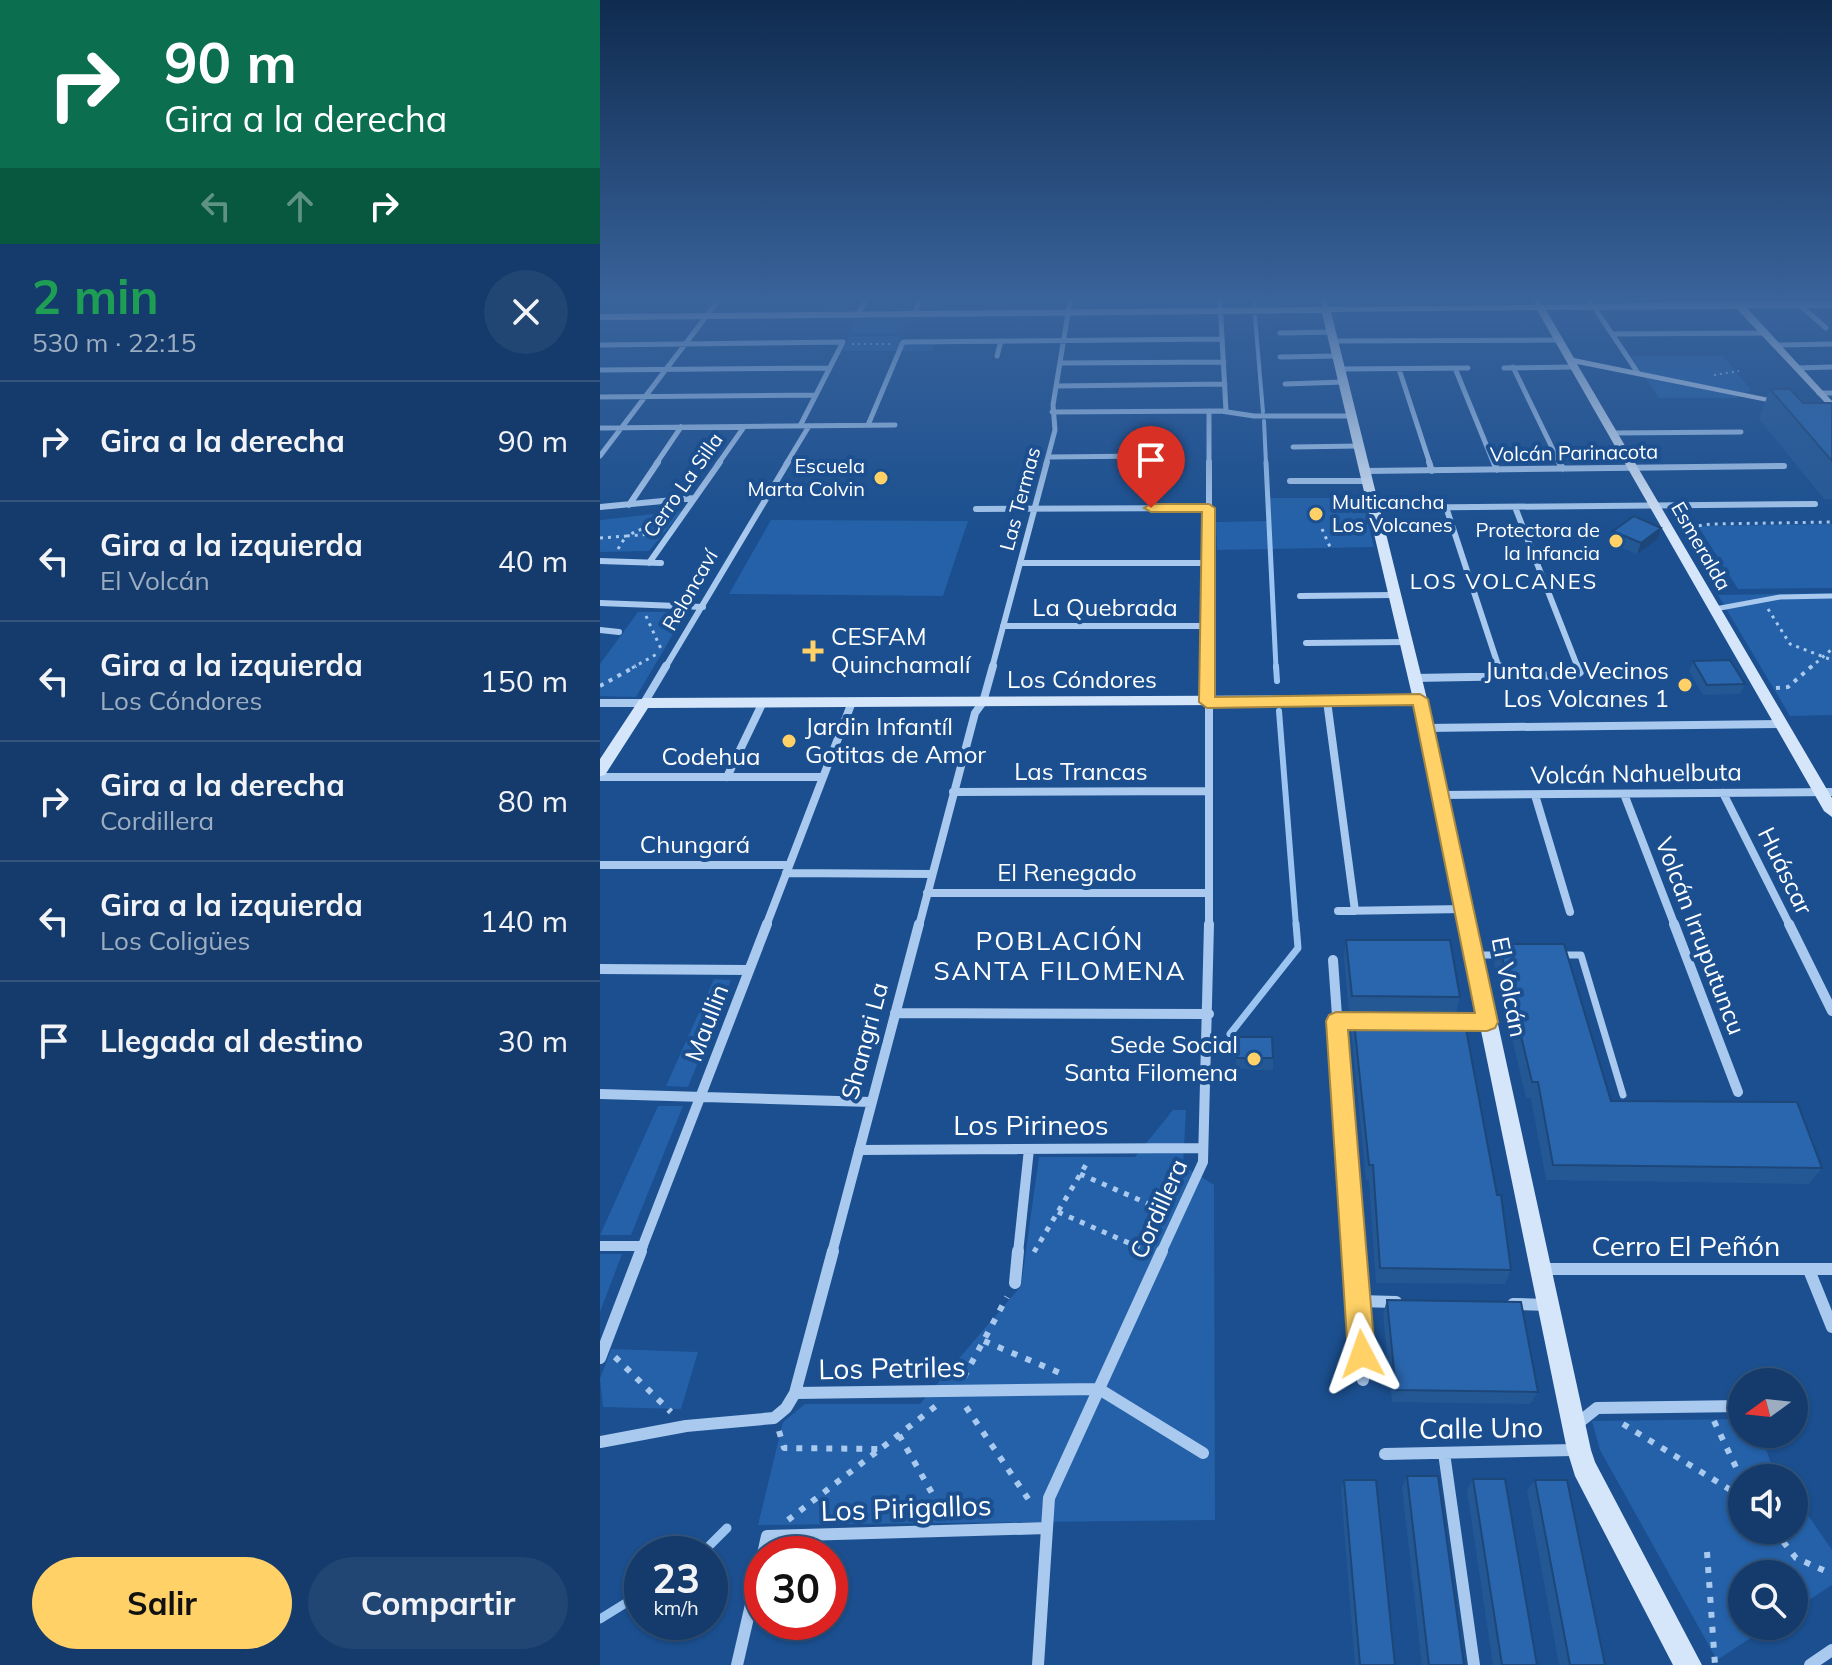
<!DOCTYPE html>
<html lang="es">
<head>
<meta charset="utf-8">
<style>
  :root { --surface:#143b6b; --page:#214673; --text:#f1f3f6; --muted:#9dadc1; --line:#33557e; --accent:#ffd166 }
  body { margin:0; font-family:Mulish,sans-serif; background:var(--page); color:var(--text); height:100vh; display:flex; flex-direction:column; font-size:30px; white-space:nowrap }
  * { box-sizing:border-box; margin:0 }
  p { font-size:26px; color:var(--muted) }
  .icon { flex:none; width:44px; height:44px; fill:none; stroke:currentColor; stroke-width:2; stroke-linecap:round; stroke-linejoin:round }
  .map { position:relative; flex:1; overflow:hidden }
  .panel { display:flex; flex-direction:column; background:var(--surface); width:600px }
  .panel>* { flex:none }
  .hud { background:#0b6e4f; color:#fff; overflow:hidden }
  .needle { width:52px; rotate:255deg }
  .tools { position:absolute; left:1128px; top:1368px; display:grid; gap:16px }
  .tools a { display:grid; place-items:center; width:80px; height:80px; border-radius:50%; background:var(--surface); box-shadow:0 2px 6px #0004,0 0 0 2px var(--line); font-size:40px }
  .speed { position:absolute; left:24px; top:1536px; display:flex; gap:16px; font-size:40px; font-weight:700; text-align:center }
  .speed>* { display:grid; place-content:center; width:104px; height:104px; border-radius:50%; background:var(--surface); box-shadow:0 2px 6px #0004,0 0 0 2px var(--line); line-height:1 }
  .speed small { font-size:20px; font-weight:400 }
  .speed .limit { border:12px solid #d22; background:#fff; color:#111 }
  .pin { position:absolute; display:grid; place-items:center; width:68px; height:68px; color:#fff; margin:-82px -34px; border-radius:50% 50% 50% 0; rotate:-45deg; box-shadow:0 0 8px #0007 }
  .pin .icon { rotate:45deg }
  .me { position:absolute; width:88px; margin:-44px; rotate:356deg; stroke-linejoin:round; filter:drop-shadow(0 0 6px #0008) }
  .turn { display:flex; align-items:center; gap:28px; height:168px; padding:0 32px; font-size:36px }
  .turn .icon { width:104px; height:104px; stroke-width:2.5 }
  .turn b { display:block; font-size:56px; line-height:68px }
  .lanes { display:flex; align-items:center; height:76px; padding:0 32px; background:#0003; justify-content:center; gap:40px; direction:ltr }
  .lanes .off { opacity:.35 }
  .round { display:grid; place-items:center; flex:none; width:84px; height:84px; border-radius:42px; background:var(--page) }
  .headline { display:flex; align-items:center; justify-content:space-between; height:136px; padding:0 32px }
  h1 { font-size:48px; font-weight:700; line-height:60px; color:#1e9e55 }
  .primary-button { display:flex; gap:16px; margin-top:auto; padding:16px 32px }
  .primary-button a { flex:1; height:92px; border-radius:48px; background:var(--accent); color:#111; font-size:32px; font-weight:700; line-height:92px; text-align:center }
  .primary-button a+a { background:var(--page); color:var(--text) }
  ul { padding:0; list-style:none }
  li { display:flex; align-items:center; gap:24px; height:120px; padding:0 32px; border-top:2px solid var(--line) }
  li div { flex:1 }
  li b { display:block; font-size:30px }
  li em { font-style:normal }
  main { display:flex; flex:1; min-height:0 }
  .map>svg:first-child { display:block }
</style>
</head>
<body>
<main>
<section class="panel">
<div class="hud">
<div class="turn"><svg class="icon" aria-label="right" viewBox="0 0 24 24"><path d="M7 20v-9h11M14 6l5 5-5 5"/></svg><div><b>90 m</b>Gira a la derecha</div></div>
<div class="lanes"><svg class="icon off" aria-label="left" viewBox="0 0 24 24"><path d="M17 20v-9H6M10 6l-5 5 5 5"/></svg><svg class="icon off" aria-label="ahead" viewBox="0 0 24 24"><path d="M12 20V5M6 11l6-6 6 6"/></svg><svg class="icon" aria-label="right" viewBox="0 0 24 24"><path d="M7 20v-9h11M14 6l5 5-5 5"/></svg></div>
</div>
<div class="headline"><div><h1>2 min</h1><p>530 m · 22:15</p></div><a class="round"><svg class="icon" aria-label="close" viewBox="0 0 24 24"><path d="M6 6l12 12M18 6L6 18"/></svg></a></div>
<ul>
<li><svg class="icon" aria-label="right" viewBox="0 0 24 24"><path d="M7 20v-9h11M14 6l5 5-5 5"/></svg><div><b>Gira a la derecha</b></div><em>90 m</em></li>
<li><svg class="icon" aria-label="left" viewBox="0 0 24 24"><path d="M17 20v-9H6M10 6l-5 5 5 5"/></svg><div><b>Gira a la izquierda</b><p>El Volcán</p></div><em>40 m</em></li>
<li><svg class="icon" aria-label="left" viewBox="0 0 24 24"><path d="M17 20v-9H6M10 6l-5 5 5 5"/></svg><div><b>Gira a la izquierda</b><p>Los Cóndores</p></div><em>150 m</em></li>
<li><svg class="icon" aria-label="right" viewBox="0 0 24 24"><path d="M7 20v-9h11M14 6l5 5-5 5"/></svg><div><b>Gira a la derecha</b><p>Cordillera</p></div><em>80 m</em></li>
<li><svg class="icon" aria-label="left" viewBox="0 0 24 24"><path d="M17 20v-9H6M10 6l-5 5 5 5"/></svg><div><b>Gira a la izquierda</b><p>Los Coligües</p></div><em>140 m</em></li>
<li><svg class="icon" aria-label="arrive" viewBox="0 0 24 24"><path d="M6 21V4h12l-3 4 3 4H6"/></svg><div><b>Llegada al destino</b></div><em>30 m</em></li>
</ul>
<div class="primary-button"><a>Salir</a><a>Compartir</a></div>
</section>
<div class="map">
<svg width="1232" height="1665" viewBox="0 0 1232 1665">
  <rect width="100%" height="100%" fill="#1b4f8f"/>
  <path fill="#2461a8" d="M307,320l-5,13h-52l6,-12z
    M300,336l-2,7h37l-3,8h-90l7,-14z
    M1031,356h92l28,34 -16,8h-76z
    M667,498h95l12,49 -157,3 -1,-28 53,-1z
    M82,511l-33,40 -49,1v-32z
    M171,520l197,1 -25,75 -214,-2z
    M1232,524v64l-94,1 -40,-63z
    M1232,593v122l-42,1 -72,-121z
    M38,612h48l-50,85 -36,-1v-32z
    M114,979l17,1 -43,107 -22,-1z
    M58,1106h25l-52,129h-31z
    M573,1110h13l-3,55 31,20 1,335 -457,5 25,-103 22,-18h115l101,-118 18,-129h96z
    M0,1254h22l-22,58z
    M11,1349l87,3 -17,57 -78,-2 -3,-28z
    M1142,1419v15h19l9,27 12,17h-40v52h52v-35l38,55v35l-38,25v-36h-52v52h27l-52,34 -117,-210 -8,-29z"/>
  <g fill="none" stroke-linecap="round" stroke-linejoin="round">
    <path stroke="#9cc4f0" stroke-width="4" d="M655,301v4
      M655,317l8,95
      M664,421l2,43"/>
    <path stroke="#9cc4f0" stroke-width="5" d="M666,462l10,206"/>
    <path stroke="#9cc4f0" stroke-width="6" d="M676,666l1,15
      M679,711l17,215"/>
    <path stroke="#9cc4f0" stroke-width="7" d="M630,1034l68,-86 -2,-24"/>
    <path stroke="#9cc4f0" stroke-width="9" d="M101,1554l26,-26
      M0,1619l42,-26"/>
    <path stroke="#a9c9ee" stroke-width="2" stroke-dasharray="2 4" stroke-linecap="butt" d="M252,344h39
      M1114,375l25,-4"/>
    <path stroke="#a9c9ee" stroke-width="3" stroke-dasharray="3 5" stroke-linecap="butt" d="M1083,528l28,-4 121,-2
      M722,529l9,20
      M0,538l26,-2 38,-17
      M18,549l8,-13 28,-2
      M1168,609l22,35 42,16
      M46,616l16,35
      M32,668l25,-14
      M1210,668l22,-19"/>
    <path stroke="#a9c9ee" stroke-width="4" stroke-dasharray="4 6" stroke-linecap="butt" d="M0,686l36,-20
      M1176,688l12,-1 24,-21"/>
    <path stroke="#a9c9ee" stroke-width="5" stroke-dasharray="5 7" stroke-linecap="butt" d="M480,1174l85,37
      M458,1212l89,39
      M434,1252l53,-89"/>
    <path stroke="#a9c9ee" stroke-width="6" stroke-dasharray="6 9" stroke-linecap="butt" d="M384,1341l76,32
      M15,1357l56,55
      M364,1377l43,-80
      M366,1407l67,99
      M1114,1421l28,59
      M1023,1424l119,73
      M179,1431l5,17 94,1
      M299,1435l46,81
      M188,1520l148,-114
      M1174,1530l22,28 36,16
      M1107,1552l8,113"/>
    <path stroke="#a9c9ee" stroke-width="5" d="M1115,609l65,-12 52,-1"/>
    <path stroke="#a9c9ee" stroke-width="7" d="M878,955h25
      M962,955h19l42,140"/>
    <path stroke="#a9c9ee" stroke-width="5" d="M620,301l6,110
      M724,301l2,9
      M990,301l48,72
      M1201,306l25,22
      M258,314l7,-13
      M314,314l6,-13
      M680,333l51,-1
      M1012,334l153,-1
      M733,341l225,-1
      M0,345l243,-3 -43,84
      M1175,345l57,-1
      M397,356l4,-15
      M680,357l57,-1
      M460,363l164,-1
      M913,367l47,97
      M855,368l39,96
      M904,368l70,-1
      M1196,368l36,-1
      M740,369l128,-1
      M799,369l31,95
      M0,370l230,-2
      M685,384l58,-2
      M456,386l169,-2
      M1219,393h13
      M0,397l216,-2
      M609,411v53
      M452,412l169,-1 33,5h97
      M268,425l35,-83 319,-3
      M0,428l295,-3
      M1013,433l128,-1
      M693,447l65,-1
      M0,456l118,-155
      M448,457l99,-1
      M56,464l25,-37
      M118,464l26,-37
      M186,464l23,-38
      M446,464l9,-34 -2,-25 17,-104"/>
    <path stroke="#a9c9ee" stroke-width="6" d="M609,462v206
      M829,462l3,9
      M894,462l3,8
      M959,462l4,7
      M765,471l419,-5
      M690,481h77
      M29,505l29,-43
      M0,507l94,-9
      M846,507l53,161
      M915,507l63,161
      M773,508l442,-4
      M376,509l233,-1
      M0,561l61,2
      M49,563l71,-101
      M420,563h188
      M700,596l94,-1
      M0,603l103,4
      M403,626h205
      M0,630l19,2
      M706,643l100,-1
      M65,668l123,-206
      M392,668l55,-206"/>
    <path stroke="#a9c9ee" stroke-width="8" d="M609,666v260
      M899,666l3,10
      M814,678l162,-3 4,-3 -2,-6
      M727,701l28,210
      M0,703h44l22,-37
      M826,728l355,-4
      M0,777h223
      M127,777l36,-75
      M353,792l255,-1
      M1123,793l67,133
      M1024,794l51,132
      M841,795l391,-3
      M935,795l35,117
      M0,865h189
      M186,873l146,1
      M327,893h281
      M738,911l126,-2
      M166,926l86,-224
      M319,926l56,-213 8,-11 10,-36"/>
    <path stroke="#a9c9ee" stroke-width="10" d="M1074,924l64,168
      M1189,924l43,87
      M733,960l21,293
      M0,969l149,1
      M295,1013l314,1
      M736,1021h26
      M856,1022h31
      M0,1094l271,8
      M259,1150l344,-2
      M0,1246h43
      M40,1253l127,-329
      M232,1253l87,-329
      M418,1253l11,-104
      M561,1253l42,-91 6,-238"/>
    <path stroke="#a9c9ee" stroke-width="12" d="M754,1251l9,129
      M941,1269h291
      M1209,1270l23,57
      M415,1283l3,-32
      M758,1301l38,1
      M913,1304l35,1
      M0,1358l41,-107
      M195,1393l38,-142
      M977,1424l20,-16 145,-2
      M0,1442l86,-16 88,-8 12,-10 9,-15 304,-4 104,64
      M844,1453l30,212
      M785,1454l189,-4
      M163,1554l4,-18 280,-8
      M137,1665l25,-108
      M438,1665l11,-167 113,-247
      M1210,1665l22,-15"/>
    <path fill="#d6e6fa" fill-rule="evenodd" d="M934,301h6l3,4 191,-4 98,1v6h-85l85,93v9l-95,-101 -191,1 28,48 219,45 -5,3 -211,-42 255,434v19l-8,-6 -287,-501 -206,2 96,387 164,751 4,12 107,203h-29l-98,-189 -8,-26 -153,-746 -766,4 -43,67 -5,1v-17l39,-59 5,-2 768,-3 -90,-382 -722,7v-6l934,-9z"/>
  </g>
  <path fill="#245895" d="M1170,389l33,14h29v96h-8l-65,-80z
    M1061,528l-3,11 -21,15 -27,-11 3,-12z
    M1093,661l52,23 -5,10 -37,1 -14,-24z
    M746,940l114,57 -4,16 55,257 -6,14 -129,-1 -7,-103h-3l-15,-151 2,-16h-4l-5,-56z
    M899,944l112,157 211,67 -13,16 -263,-4 -15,-82h-5l-32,-136z
    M636,1037l37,21v12l-37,-1z
    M787,1300l151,92 -8,12 -138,-2 -9,-88z
    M807,1476l57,189h-42l-20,-178z
    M873,1479l64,186h-44l-26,-175z
    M744,1480l51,185h-40l-14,-174z
    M935,1480l70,185h-46l-32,-175z"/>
  <path fill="#1d4779" d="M1061,528l-3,11 -21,15 4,-11z"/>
  <path fill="#2a66ad" stroke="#1d4779" stroke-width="2" d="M1170,389h20l13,14h29v58z
    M1034,516l27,12 -20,15 -28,-12z
    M1130,660l15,24 -38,1 -14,-24z
    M746,940h104l10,57 -108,-1z
    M899,944h65l47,157 186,1 25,66 -269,-3 -15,-83h-6z
    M753,1012l110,1 34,182h4l10,75 -131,-2 -7,-103h-4z
    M636,1037h36l1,21h-36z
    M787,1300l134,2 17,90 -142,-2z
    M807,1476h31l26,189h-35z
    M873,1479h32l32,186h-35z
    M744,1480h32l19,185h-35z
    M935,1480h32l38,185h-35z"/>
  <linearGradient id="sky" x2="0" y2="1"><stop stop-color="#0f2b4f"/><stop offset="0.56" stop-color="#39639b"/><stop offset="1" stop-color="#39639b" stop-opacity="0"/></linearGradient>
  <rect width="1232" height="534" fill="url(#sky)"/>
  <path fill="#ffd166" stroke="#a68842" stroke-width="2" d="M609,504l6,4v189l205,-3 8,5 70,323 -3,6 -8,3 -139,-1 27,324 -4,9 -9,4 -10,-4 -4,-9 -22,-333 3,-6 7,-3 139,1 -62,-308 -206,3 -8,-6 3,-190h-51l-7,-4 7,-4z"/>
  <g fill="#ffd166" stroke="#1b4f8f" stroke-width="3">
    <circle cx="281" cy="478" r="8"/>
    <circle cx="716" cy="514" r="8"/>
    <circle cx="1016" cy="541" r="8"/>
    <path d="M209 639h8v8h8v8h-8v8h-8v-8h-8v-8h8z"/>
    <circle cx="1085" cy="685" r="8"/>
    <circle cx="189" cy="741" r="8"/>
    <circle cx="654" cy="1059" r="8"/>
  </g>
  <g text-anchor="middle" stroke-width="8" stroke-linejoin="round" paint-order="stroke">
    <g font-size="20" fill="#fff" stroke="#1b4f8f">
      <text transform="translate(974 453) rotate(-1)" y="7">Volcán Parinacota</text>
      <text transform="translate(83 485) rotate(-55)" y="7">Cerro La Silla</text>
      <text transform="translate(420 499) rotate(-75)" y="7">Las Termas</text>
      <text transform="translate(1101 546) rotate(60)" y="7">Esmeralda</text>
      <text transform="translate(90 590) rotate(-60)" y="7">Reloncaví</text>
    </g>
    <g font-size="20" fill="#fff" stroke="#1b4f8f" text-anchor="end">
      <text x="265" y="473">Escuela<tspan x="265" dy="23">Marta Colvin</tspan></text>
      <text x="732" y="509" text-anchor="start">Multicancha<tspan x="732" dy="23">Los Volcanes</tspan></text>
      <text x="1000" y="537">Protectora de<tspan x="1000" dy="23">la Infancia</tspan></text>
    </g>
    <g font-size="22" letter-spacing="2" fill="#fff" stroke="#1b4f8f">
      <text x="904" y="589">LOS VOLCANES</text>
    </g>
    <g font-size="24" fill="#fff" stroke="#1b4f8f">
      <text x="505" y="616">La Quebrada</text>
      <text x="482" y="688">Los Cóndores</text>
      <text x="111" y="765">Codehua</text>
      <text x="481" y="780">Las Trancas</text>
      <text transform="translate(1036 774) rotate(-1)" y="8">Volcán Nahuelbuta</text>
      <text x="95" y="853">Chungará</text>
      <text transform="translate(1185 871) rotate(64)" y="8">Huáscar</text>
      <text x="467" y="881">El Renegado</text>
      <text transform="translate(1100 936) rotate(69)" y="8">Volcán Irruputuncu</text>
      <text transform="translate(909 987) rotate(79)" y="8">El Volcán</text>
      <text transform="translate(107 1023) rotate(-69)" y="8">Maullin</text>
      <text transform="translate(265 1041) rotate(-75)" y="8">Shangri La</text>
      <text transform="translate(559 1209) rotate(-66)" y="8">Cordillera</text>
    </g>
    <g font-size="24" fill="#fff" stroke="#1b4f8f" text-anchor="start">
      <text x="231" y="645">CESFAM<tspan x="231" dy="28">Quinchamalí</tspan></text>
      <text x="1069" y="679" text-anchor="end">Junta de Vecinos<tspan x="1069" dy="28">Los Volcanes 1</tspan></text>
      <text x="205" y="735">Jardin Infantíl<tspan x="205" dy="28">Gotitas de Amor</tspan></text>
      <text x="638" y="1053" text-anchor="end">Sede Social<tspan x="638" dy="28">Santa Filomena</tspan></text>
    </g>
    <g font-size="26" letter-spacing="2" fill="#fff" stroke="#1b4f8f">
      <text x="460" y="950">POBLACIÓN<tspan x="460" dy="30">SANTA FILOMENA</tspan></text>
    </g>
    <g font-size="28" fill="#fff" stroke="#1b4f8f">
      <text x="431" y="1135">Los Pirineos</text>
      <text x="1086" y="1256">Cerro El Peñón</text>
      <text transform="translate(292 1368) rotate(-1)" y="10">Los Petriles</text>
      <text transform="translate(881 1428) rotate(-1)" y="10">Calle Uno</text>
      <text transform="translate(306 1508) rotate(-2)" y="10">Los Pirigallos</text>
    </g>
  </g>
</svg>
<div class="tools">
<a><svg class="needle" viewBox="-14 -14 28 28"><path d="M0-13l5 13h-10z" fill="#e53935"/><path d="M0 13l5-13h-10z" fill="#9dadc1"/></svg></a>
<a><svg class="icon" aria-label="sound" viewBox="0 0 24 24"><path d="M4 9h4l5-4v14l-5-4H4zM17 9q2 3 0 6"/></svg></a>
<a><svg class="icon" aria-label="search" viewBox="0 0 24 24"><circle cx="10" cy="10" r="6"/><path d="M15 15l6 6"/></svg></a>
</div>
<div class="speed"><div>23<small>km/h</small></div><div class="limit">30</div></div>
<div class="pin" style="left:551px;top:508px;background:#d93025"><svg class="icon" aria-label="arrive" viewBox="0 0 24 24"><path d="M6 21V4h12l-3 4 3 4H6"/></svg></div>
<svg class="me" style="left:762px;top:1354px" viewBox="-20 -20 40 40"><path d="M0-17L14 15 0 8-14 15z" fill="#ffd166" stroke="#fff" stroke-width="4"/></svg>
</div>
</main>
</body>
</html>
